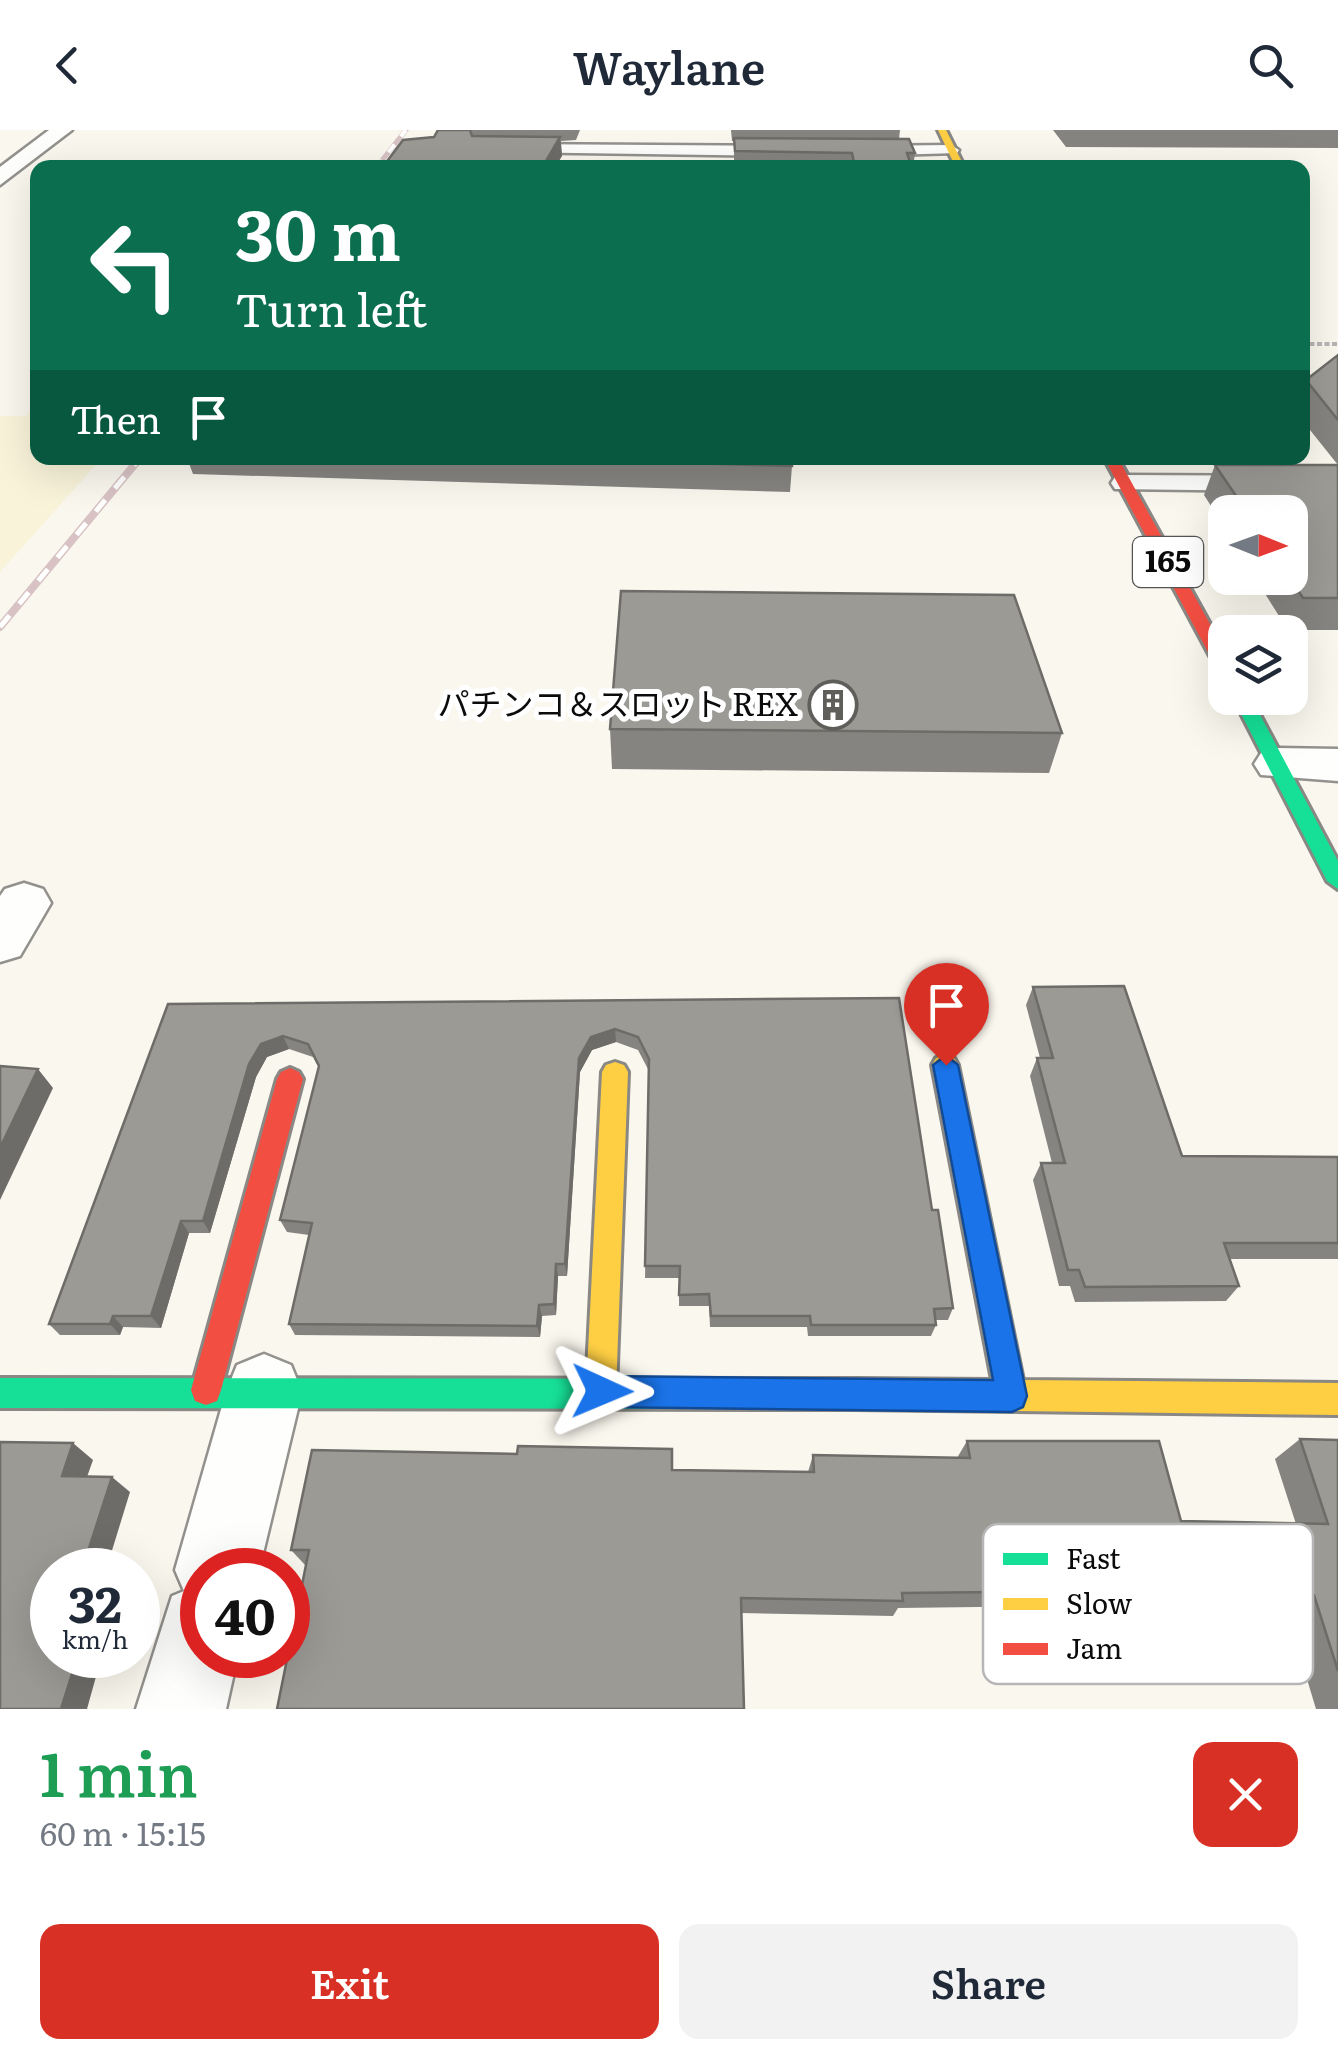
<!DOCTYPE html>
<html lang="en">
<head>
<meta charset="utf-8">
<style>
  :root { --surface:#fff; --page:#f2f2f3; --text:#1f2937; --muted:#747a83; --accent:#d93025 }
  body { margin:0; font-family:Literata,"Noto Sans JP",serif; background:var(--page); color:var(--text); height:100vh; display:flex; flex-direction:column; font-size:38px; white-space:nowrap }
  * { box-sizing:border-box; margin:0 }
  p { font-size:32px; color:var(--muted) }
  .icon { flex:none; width:55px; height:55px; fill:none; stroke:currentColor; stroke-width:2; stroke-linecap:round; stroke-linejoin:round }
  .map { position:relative; height:1579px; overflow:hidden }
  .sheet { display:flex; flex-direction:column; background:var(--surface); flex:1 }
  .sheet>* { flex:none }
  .banner { position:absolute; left:30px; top:30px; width:1280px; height:305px; border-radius:20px; box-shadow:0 10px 40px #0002; background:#0b6e4f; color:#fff; overflow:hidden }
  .needle { width:65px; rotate:91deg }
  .controls { position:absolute; left:1208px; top:365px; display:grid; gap:20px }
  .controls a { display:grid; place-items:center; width:100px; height:100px; border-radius:20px; background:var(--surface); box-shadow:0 10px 40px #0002; font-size:50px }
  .speed { position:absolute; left:30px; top:1418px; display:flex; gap:20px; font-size:50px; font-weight:700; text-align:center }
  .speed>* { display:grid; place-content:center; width:130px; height:130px; border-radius:50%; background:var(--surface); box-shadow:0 10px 40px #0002; line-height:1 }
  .speed small { font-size:25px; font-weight:400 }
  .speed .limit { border:15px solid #d22; background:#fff; color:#111 }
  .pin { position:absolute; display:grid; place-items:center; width:85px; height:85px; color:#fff; margin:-102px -42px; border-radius:50% 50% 50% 0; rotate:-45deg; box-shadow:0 0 10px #0007 }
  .pin .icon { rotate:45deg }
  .me { position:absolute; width:110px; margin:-55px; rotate:91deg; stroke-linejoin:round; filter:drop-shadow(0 0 8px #0008) }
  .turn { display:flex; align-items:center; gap:35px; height:210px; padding:0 40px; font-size:45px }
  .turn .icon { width:130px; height:130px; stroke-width:2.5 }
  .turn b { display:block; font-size:70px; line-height:85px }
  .then { display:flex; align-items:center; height:95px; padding:0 40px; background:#0003; gap:20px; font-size:38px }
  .round { display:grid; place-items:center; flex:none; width:105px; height:105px; border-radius:20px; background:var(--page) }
  .head { display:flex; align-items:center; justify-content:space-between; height:170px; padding:0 40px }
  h1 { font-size:60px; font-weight:600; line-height:75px; color:#1e9e55 }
  .button { display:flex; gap:20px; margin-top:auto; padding:20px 40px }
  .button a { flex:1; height:115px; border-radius:20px; background:var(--accent); color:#fff; font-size:40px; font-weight:600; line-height:115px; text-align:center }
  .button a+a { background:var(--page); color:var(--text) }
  header { display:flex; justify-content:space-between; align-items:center; height:130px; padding:0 40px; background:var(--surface); font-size:45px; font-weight:600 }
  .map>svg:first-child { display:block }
</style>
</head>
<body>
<header><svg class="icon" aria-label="back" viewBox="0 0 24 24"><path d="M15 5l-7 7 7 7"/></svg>Waylane<svg class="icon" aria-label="search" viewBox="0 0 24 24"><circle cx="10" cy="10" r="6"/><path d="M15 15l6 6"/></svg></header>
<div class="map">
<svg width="1338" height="1579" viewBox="0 0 1338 1579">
  <rect width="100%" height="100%" fill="#faf7ee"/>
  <path fill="#f8f3d9" d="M37,274l1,54h64l-102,114v-156h26z"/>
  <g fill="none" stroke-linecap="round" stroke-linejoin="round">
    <g stroke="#93918d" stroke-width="5">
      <path id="lane" d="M509,14l277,2 8,5 -8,5 -283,-4v-6z
        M951,15l8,5 -2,3 -98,3 -8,-5 8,-5z
        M1124,345l214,1v16l-223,-3 -4,-6 4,-6z"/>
    </g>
    <g stroke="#93918d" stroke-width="5">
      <path id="street" d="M49,0h23l-72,55v-18z
        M1278,618l60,1v32l-77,-6 -7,-11 7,-11z
        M24,753l19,6 8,14 -31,53 -20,6v-66l5,-7z
        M264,1224l27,11 11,27 -43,178h-57v85h36l-12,54h-90l36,-113 12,-5 -9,-21 51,-178 11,-27z"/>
    </g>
    <g stroke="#898884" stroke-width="6">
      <path id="fast" d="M1233,568h18l87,163v28l-11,-8z
        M0,1248l855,1 11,4 4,11 -4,11 -11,4 -855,-1z"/>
    </g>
    <g stroke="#898884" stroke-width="6">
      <path id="slow" d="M938,0h8l19,38h-9z
        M945,925l9,3 4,7 65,315 315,3v32l-483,-6 -11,-4 -4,-11 4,-11 11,-4 137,1 -60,-315 4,-7z
        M615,932l9,3 4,7 -12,319 -4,11 -11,4 -11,-4 -4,-11 16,-319 4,-7z"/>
    </g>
    <g stroke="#898884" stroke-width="6">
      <path id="jam" d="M1104,328h14l107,193v21l-9,-5z
        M290,938l9,4 4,7 -82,311 -4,11 -11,4 -11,-4 -4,-11 86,-311 4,-7z"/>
    </g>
    <path stroke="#b7b6b5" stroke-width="4" stroke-dasharray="5 2.5" stroke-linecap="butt" d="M1302,214h36"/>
    <use href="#lane" fill="#fefefc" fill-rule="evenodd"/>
    <use href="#street" fill="#fefefc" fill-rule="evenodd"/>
    <use href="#fast" fill="#16e098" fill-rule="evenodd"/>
    <use href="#slow" fill="#ffcf43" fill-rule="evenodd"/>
    <use href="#jam" fill="#f24e42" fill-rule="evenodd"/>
    <g stroke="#d8c2c4" stroke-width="5">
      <path id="rail-far1" d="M376,38l30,-38"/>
    </g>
    <g stroke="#d8c2c4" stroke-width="8">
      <path id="rail" d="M0,497l140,-169"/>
    </g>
    <use href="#rail-far1" stroke="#fff" stroke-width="4" stroke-dasharray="10" stroke-linecap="butt"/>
    <use href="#rail" stroke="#fff" stroke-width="5" stroke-dasharray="15" stroke-linecap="butt"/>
  </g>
  <path fill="#868480" d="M438,0h142l-4,10 -15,1 1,15 -128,-19z
    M731,0h169l-1,9 16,14 -2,15h-179v-27h-2z
    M1053,0h285v18l-272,-1z
    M1338,225v275h-50l-33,-52h35v-66h-65v16l-21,-33 11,-30h123l-36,-45v-31l4,-9z
    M187,328h605v8l-2,26 -597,-18z
    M610,599l452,4 -13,40 -437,-4z
    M1033,857l149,169 156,1v102h-108l9,27 -13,15 -151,1 -5,-16h-11l-26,-106 8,-17h11l-22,-87 7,-18h3l-14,-53z
    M899,868l33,212 21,98 -5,12h-13l1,5 -5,11h-123l-1,-9h-97l-1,-21h-30v-28h-34l4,-207 -11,-21 -22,-8 -24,8 -12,22 -13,204h-9l-2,39 -14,1 -2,21 -245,-2 -6,-11 20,-89 -22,-3 -7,-12 39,-152 -6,-11 -24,-8 -22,8 -11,20 -46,156h-21l-28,95 -38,-1 -3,8h-60l-11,-11 119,-320z
    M1300,1309l38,1v269h-22l-30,-99 -220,-4 -168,2 -5,8 -152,-3 -435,-47 -15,-16 381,-80 136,2 5,-17 144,3 10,-17 214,80 115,3 -21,-65z"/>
  <path fill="#6d6c68" d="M560,7l2,19 -7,12h-13z
    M615,899l1,13 -24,8 -12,22 -13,204 -2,-12 14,-206 12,-21z
    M283,906l6,13 -22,8 -11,20 -46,156 -7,-12 46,-157 12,-20z
    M38,939l15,19 -53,112v-52z
    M181,1091l8,12 -28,95 -10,-12z
    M556,1134l2,12 -2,39 -2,-11z
    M539,1175l3,11 -2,21 -3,-11z
    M113,1186l10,11 -3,8 -10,-11z
    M73,1313l20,17 -11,31 -20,-15z
    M112,1347l18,15 -24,78h-24z
    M78,1525h24l-15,54h-26z"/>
  <path fill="#9c9a95" stroke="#6d6c68" stroke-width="2.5" d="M438,0h32l2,6 88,1 -18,31h-160l21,-28 31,-3z
    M734,8l175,1 6,14h-8l5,15h-57l-3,-15 -117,-2z
    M1338,225v65l-32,-40z
    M512,328h280v8z
    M1215,335h123v133h-35l-13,-20v-66h-43z
    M621,461l393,4 48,138 -452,-4z
    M1124,856l58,170 156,1v86h-114l15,43 -154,1 -6,-17h-11l-27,-107h24l-28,-105h16l-20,-71z
    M899,868l33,212h6l15,98 -19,1 2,16h-125l-1,-9h-99l-2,-22 -30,1 1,-29h-35l4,-207 -11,-22 -23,-8 -24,8 -12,21 -14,206h-9l-2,40 -15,1 -2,21 -248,-2 23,-101 -32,-3 39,-154 -11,-22 -25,-8 -22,8 -12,20 -46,157h-22l-30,95h-38l-3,8h-61l119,-320z
    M0,936l38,3 -38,79z
    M1300,1309l38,1v231l-24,-76 -231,-4 -181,2 1,8 -162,-3 3,111h-467l32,-159h-18l21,-100 205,4 1,-8 154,3v21l142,2 -1,-17 157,3 -3,-17h192l22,80 147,3z
    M0,1312l73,1 -11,33 50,1 -30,93h-30v85h26l-17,54h-61z"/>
  <path fill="#1a73e8" stroke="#114b97" stroke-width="2.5" d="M946,925l12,10 69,331 -4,11 -11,5 -410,-5 -12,-5 -4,-11 4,-11 12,-4 391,4 -60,-315z"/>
  <defs>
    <g id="building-ring" transform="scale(2.5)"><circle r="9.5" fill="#fff" stroke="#5f5e5a" stroke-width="1.5"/><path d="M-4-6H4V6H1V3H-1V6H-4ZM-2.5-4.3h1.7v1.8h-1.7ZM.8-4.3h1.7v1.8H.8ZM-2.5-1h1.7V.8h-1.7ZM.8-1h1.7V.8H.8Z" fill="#5f5e5a"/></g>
  </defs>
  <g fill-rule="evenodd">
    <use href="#building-ring" x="833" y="575"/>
  </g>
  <g text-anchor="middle" stroke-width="10" stroke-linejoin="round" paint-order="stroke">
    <rect fill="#fff" stroke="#545454" stroke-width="2.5" x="1133" y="407" width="70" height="50" rx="8"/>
    <g font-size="30" font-weight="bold" fill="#0b0b0b">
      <text x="1168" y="442">165</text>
    </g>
    <g font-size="32" fill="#0b0b0b" stroke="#fff" text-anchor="end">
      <text x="798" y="586">パチンコ＆スロット REX</text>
    </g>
  </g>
  <rect x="983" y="1394" width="330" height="160" rx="15" fill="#fff" stroke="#b6b6b6" stroke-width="2.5"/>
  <rect x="1003" y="1423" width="45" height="12" fill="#16e098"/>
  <rect x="1003" y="1468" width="45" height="12" fill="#ffcf43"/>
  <rect x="1003" y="1513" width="45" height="12" fill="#f24e42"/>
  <g font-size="28" fill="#0b0b0b">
    <text x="1066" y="1439">Fast</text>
    <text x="1066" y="1484">Slow</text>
    <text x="1066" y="1529">Jam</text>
  </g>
</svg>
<div class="controls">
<a><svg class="needle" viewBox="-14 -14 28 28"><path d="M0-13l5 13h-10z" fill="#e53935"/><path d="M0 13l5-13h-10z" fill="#747a83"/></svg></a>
<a><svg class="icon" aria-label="layers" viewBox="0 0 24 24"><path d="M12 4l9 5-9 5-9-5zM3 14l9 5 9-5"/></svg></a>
</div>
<div class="speed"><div>32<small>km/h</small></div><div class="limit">40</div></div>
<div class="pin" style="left:946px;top:935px;background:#d93025"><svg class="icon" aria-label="arrive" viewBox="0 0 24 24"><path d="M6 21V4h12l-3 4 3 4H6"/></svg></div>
<svg class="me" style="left:602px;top:1261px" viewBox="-20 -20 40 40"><path d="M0-17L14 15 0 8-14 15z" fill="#1a73e8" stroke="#fff" stroke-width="4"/></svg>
<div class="banner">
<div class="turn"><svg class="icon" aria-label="left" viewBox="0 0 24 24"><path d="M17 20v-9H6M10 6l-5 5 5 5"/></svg><div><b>30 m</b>Turn left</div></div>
<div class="then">Then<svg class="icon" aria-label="arrive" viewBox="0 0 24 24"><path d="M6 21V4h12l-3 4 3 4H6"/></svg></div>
</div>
</div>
<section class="sheet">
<div class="head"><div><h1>1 min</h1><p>60 m · 15:15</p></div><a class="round" style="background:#d93025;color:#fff"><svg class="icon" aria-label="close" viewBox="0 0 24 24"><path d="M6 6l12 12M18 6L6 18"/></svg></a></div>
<div class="button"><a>Exit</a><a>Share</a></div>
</section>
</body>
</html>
